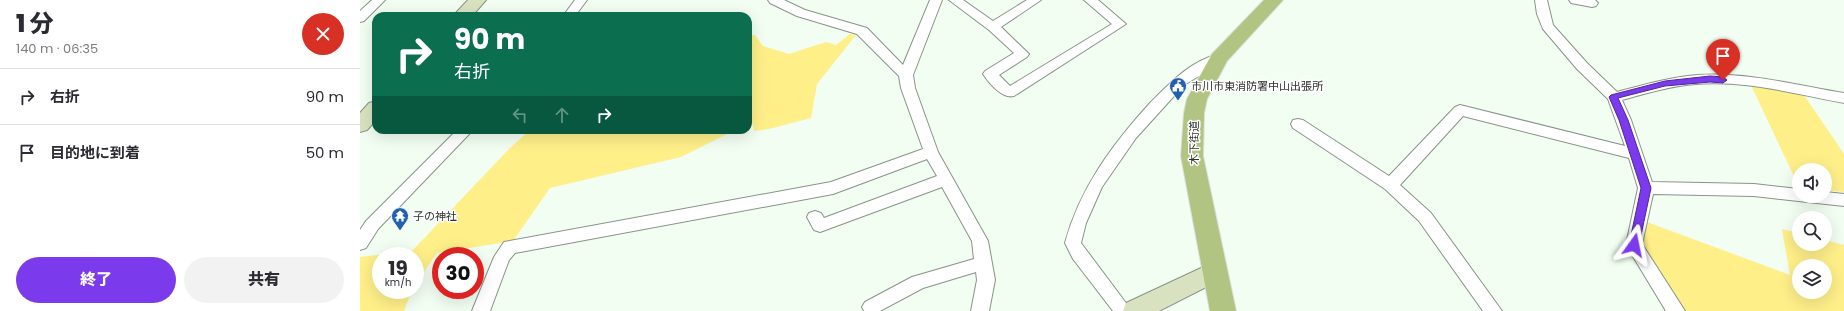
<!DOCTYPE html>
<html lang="ja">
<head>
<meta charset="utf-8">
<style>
  :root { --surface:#fff; --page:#f2f2f3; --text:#2b2b33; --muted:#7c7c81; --line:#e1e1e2; --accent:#7c3aed }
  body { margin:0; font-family:Poppins,"Noto Sans JP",sans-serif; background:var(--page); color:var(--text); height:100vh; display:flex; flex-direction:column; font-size:15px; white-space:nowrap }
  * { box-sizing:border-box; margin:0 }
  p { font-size:13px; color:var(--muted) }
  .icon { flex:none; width:22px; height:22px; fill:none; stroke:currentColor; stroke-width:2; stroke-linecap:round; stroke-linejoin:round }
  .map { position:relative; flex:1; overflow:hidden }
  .drawer { display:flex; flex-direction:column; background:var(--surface); width:360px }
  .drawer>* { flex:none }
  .top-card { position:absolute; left:12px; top:12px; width:380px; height:122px; border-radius:12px; box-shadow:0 4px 16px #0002; background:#0b6e4f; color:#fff; overflow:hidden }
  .buttons { position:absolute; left:1432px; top:163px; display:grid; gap:8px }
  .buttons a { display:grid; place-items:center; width:40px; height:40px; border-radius:50%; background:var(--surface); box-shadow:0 4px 16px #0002; font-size:20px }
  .speed { position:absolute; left:12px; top:247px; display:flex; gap:8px; font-size:20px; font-weight:700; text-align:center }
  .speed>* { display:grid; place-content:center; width:52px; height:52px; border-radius:50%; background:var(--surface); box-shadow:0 4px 16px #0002; line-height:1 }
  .speed small { font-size:10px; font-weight:400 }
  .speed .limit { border:6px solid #d22; background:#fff; color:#111 }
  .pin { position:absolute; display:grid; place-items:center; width:34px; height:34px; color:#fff; margin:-41px -17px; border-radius:50% 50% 50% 0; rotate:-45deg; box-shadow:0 0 4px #0007 }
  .pin .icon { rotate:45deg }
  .me { position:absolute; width:44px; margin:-22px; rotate:12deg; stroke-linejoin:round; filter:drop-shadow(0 0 3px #0008) }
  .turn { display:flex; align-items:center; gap:14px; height:84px; padding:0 16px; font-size:18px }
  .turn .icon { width:52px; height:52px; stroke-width:2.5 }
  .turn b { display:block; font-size:28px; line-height:34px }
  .lanes { display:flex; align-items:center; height:38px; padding:0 16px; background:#0003; justify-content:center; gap:20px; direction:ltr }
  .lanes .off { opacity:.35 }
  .round { display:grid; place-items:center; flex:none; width:42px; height:42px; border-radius:21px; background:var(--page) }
  .summary { display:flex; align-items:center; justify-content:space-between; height:68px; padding:0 16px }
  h1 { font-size:24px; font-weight:800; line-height:30px }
  .cta { display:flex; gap:8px; margin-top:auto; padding:8px 16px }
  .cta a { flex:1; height:46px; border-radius:24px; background:var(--accent); color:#fff; font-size:16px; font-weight:800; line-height:46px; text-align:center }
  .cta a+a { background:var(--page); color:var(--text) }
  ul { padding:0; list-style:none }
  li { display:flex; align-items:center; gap:12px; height:56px; padding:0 16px; border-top:1px solid var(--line) }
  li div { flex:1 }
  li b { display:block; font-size:15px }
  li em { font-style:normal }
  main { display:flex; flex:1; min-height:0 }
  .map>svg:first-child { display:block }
</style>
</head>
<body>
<main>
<section class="drawer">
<div class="summary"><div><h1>1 分</h1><p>140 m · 06:35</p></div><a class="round" style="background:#d93025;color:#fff"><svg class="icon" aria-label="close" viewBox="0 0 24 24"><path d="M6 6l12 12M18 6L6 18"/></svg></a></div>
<ul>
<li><svg class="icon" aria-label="right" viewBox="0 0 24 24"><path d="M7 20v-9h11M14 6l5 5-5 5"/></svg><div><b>右折</b></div><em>90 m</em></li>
<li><svg class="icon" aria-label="arrive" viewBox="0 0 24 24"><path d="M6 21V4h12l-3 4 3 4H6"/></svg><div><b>目的地に到着</b></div><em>50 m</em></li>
</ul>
<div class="cta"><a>終了</a><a>共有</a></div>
</section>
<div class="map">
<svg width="1484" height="311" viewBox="0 0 1484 311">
  <rect width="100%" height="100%" fill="#f1fef1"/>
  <path fill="#feef89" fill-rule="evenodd" d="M490,34l6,1 -39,49 -6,34 -42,11 -15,2 -1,-7 -5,1v-90h7l8,11 26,8 37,-12 10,3z
    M1391,85l53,10 40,59v38l-19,-2v-20h-26v17z
    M170,130h205l-54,27 -131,31 -37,53 -76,12 -22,32v-29h-34v34h31l-8,21h-44v-54l52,-6 98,-103z
    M1287,222l143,53 -8,-46 17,4v11h26v-4l19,5v66h-161l-43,-64zM1439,266h26v26h-26z"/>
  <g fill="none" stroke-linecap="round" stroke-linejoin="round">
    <g stroke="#889488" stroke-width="2">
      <path id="street" d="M12,0h13l-21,21 -4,1v-11z
        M215,0h12l-12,16h-12z
        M408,0h16l21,10 62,18 36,37 27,-65h12l-29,75 2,13 23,64 50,89 7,39 -6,31h-18l6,-31 -1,-8 -53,16 -43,23h-16l-2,-4 3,-5 47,-25 62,-18 -2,-18 -30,-54 -122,45 -6,-2 -7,-13 2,-4 6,-2 6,2 3,5 113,-42 -10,-17 -94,35 -318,59 -6,7 -19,51h-18l22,-54 10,-15 327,-60 92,-33 -22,-61 -2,-12 -42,-42 -60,-18 -27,-13z
        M589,0h14l30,21 34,-21h14l-40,27 28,27 -2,3 -28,18 11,11 102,-62 -28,-24h14l28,24 -112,72c-12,3 -25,-13 -31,-22l2,-3 29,-18 -25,-23z
        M1175,0h12l6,25 34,38 30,29c26,-7 53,-15 81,-17 49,-3 98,10 146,18v10c-48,-9 -98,-23 -148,-19 -25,2 -49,9 -74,16l9,20 21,62 102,2 45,5v7h26v-4l19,2v12l-90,-10 -101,-2 -11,50 43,67h-19l-40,-66 12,-57 -9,-30 -166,-42 -63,69 31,28 71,98h-19l-64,-90 -34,-32 -92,-61 -2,-4 2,-4 5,-1 5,1 86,56 66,-69 5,-2 165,41 -17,-47 -31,-30 -34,-40 -6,-15z
        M1209,0h26l3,3 -2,3 -4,1 -21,-4z
        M859,54l5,1 2,3 -2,3 -40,24 -48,53 -34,49 -16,36 -5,20 51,68h-19l-40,-52 -8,-16c15,-55 47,-98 85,-140 20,-20 40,-42 69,-49z
        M97,130h16l-95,99 -12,19 -6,2v-20l6,-9z"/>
    </g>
    <g stroke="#889488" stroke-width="2">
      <path id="secondary" d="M108,0h18l-14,16h-19z
        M16,101v19l-9,10 -7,2v-19l9,-10z
        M854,262l8,3 4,7 -4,7 -63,32h-36l3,-8z"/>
    </g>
    <g stroke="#dddedd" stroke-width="2">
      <path id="primary" d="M904,0h19l-56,61 -20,38 -3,14 -1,43 33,155h-26l-29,-155 3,-43 3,-14 25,-45z"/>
    </g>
    <use href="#street" fill="#fff" fill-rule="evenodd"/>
    <use href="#secondary" fill="#d9e2c0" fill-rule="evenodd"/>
    <use href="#primary" fill="#b2c481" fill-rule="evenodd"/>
  </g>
  <path fill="#7c3aed" stroke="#51269a" d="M1350,76l13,1 4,3 -4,3 -13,-1 -45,4 -47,12 10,22 23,68 -12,57 -2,3h-7l-1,-3 12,-57 -22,-68 -10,-23 2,-2 54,-14z"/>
  <defs>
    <g id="civic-pin" transform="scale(0.9)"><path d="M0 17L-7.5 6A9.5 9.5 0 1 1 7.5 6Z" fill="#2360b2" stroke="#fff"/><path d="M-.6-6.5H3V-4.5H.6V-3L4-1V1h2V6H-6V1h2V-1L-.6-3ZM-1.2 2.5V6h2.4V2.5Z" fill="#fff"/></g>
    <g id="temple-pin" transform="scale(0.9)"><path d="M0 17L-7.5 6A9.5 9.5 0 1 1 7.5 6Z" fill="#2360b2" stroke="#fff"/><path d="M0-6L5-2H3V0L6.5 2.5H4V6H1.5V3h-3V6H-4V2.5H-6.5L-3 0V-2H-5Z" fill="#fff"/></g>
  </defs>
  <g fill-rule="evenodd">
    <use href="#civic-pin" x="818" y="86"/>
    <use href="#temple-pin" x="40" y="216"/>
  </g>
  <g text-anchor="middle" stroke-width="3" stroke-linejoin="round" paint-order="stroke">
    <g font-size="11" fill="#2d322d" stroke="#fff" text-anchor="start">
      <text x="831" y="90">市川市東消防署中山出張所</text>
      <text x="53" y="220">子の神社</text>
    </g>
    <g font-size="11" fill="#2d322d" stroke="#fff">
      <text transform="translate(834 143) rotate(-90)" y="4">木下街道</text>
    </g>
  </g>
</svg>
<div class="buttons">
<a><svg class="icon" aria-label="sound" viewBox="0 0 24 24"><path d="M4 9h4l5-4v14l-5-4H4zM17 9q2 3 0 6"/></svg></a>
<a><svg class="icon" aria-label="search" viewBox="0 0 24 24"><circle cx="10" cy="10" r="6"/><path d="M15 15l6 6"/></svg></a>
<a><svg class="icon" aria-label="layers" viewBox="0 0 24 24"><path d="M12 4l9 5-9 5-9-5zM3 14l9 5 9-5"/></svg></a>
</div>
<div class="speed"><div>19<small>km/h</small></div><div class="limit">30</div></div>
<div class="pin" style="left:1363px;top:80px;background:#d93025"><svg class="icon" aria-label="arrive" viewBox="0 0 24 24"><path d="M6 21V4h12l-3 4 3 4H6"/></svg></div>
<svg class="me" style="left:1274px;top:245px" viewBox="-20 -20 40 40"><path d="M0-17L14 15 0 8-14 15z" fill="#7c3aed" stroke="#fff" stroke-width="4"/></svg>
<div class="top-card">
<div class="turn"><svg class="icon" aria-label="right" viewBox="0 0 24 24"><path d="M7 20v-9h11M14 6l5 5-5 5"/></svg><div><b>90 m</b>右折</div></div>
<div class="lanes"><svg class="icon off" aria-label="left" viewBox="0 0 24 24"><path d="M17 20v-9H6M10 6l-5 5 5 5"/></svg><svg class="icon off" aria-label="ahead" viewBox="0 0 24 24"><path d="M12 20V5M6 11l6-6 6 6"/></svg><svg class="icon" aria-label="right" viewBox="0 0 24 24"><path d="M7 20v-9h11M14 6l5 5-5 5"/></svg></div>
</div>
</div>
</main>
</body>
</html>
